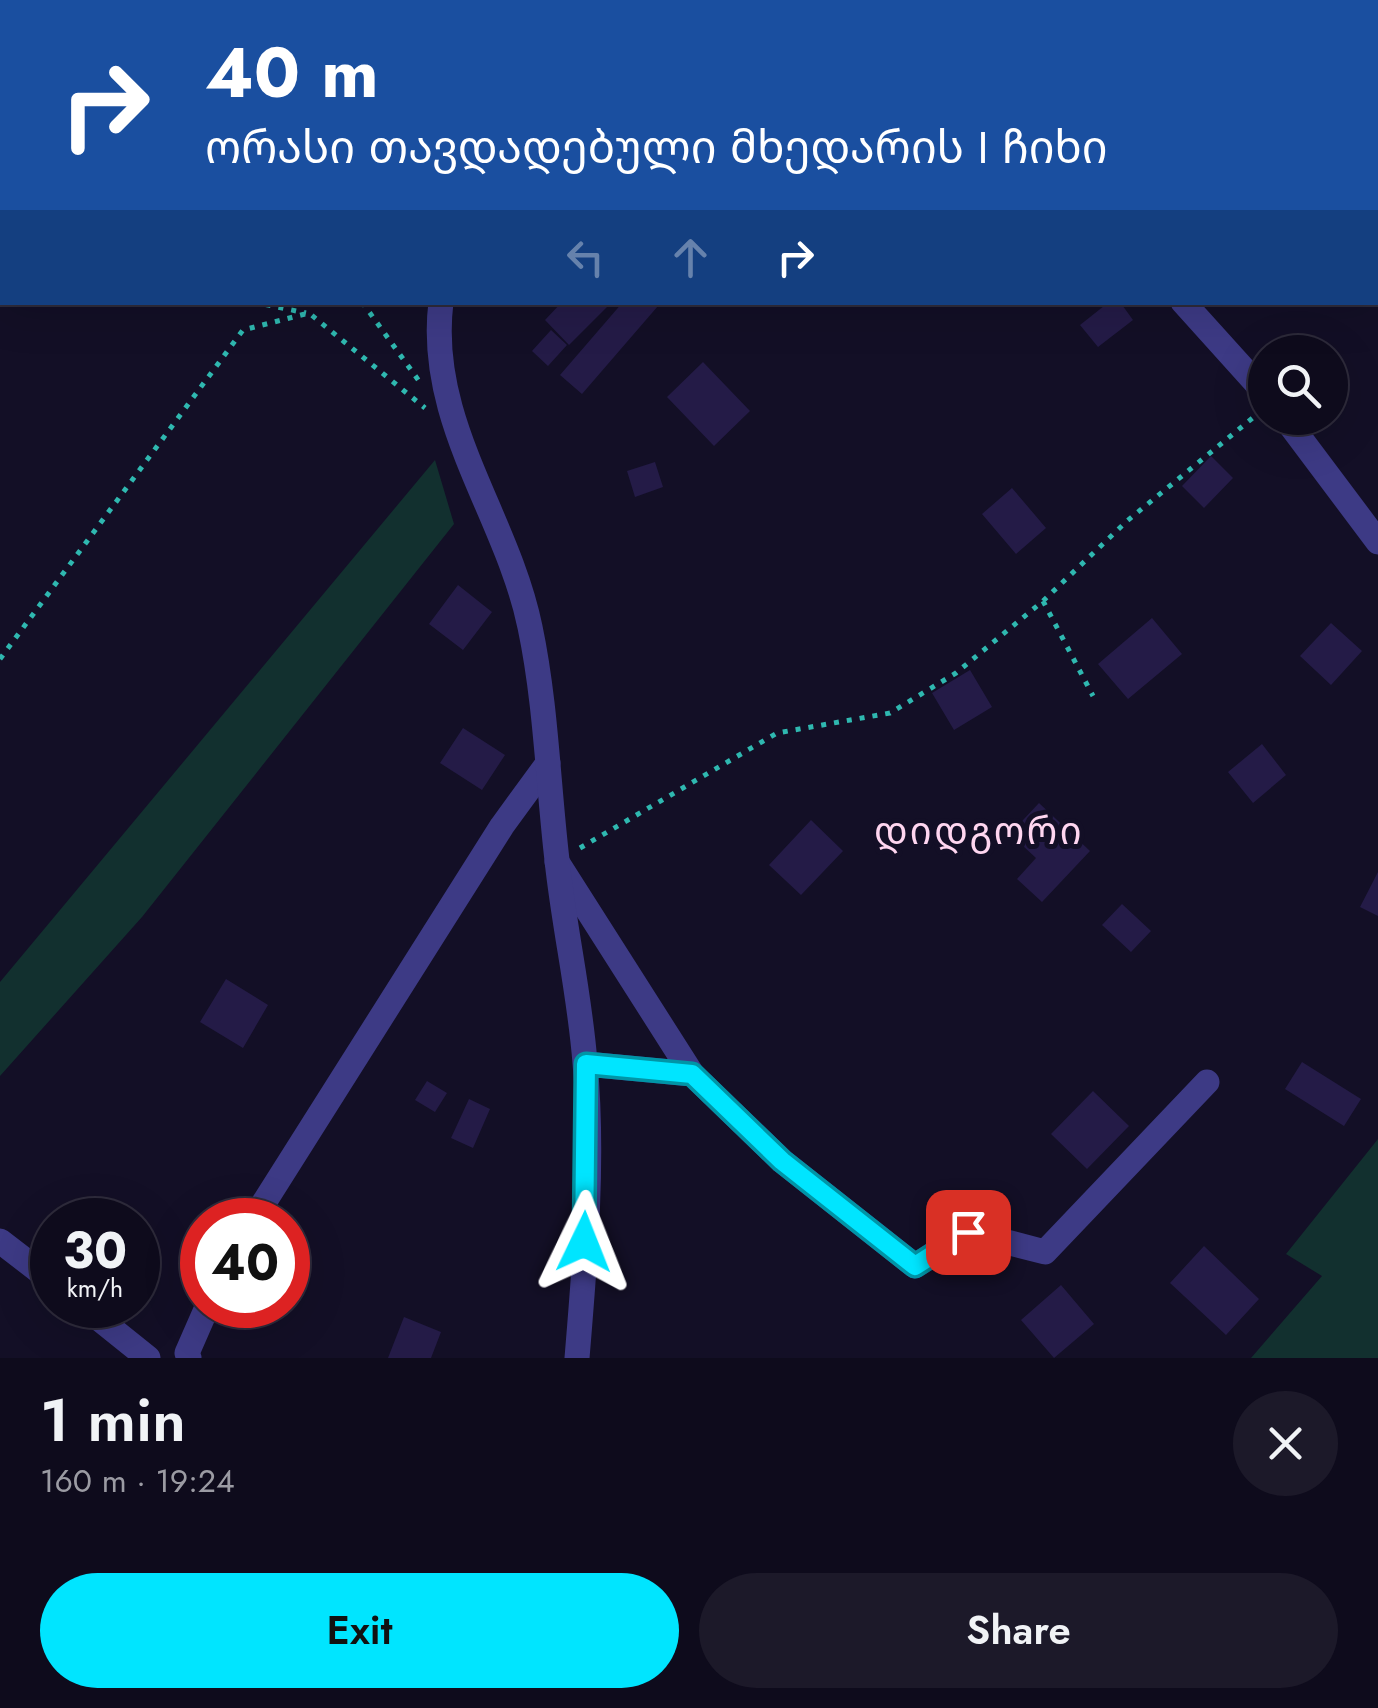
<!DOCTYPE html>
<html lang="en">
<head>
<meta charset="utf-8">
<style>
  :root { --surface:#0e0b1c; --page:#1c1929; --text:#f1f3f6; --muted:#9b9ba3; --line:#2e2b3b; --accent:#00e5ff }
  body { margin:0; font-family:Jost,"Noto Sans Georgian",sans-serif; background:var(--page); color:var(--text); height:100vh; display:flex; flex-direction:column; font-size:38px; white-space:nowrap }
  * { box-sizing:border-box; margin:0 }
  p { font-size:32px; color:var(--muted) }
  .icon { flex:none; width:55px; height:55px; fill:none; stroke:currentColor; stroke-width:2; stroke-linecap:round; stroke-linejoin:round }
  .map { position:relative; height:1358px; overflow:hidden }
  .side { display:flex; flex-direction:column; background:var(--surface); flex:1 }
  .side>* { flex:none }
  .hud { position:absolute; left:0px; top:0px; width:1380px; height:305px; box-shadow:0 10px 40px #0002,0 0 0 2px var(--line); background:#1a4fa0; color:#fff; overflow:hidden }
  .fabs { position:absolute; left:1248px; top:335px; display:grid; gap:20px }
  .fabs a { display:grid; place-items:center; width:100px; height:100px; border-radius:50%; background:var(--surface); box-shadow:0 10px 40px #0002,0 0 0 2px var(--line); font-size:50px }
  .speed { position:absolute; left:30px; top:1198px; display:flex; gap:20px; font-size:50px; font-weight:700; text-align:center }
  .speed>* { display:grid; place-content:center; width:130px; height:130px; border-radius:50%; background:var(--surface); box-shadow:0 10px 40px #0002,0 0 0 2px var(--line); line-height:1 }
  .speed small { font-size:25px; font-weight:400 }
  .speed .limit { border:15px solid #d22; background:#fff; color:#111 }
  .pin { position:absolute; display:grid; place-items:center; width:85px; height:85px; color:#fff; margin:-42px; border-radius:20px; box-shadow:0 5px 15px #0006 }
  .me { position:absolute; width:110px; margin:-55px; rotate:2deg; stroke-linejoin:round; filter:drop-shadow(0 0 8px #0008) }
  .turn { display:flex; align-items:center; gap:35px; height:210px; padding:0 40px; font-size:45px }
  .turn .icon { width:130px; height:130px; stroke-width:2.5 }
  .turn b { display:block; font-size:70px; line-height:85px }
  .lanes { display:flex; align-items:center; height:95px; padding:0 40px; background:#0003; justify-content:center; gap:50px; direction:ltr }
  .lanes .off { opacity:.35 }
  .round { display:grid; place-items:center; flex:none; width:105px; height:105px; border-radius:52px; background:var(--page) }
  .overview { display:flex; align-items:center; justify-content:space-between; height:170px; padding:0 40px }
  h1 { font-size:60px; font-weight:600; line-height:75px }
  .primary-button { display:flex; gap:20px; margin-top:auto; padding:20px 40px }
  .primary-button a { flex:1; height:115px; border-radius:60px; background:var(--accent); color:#111; font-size:40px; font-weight:600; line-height:115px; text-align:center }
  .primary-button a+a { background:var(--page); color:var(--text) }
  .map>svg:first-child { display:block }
</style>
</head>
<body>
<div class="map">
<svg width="1378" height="1358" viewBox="0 0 1378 1358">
  <rect width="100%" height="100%" fill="#130f26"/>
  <path fill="#12302f" d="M0,0h382l-380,2v145z
    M435,460l19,64 -312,393 -142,159v-94z
    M1378,1139v219h-127l71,-82 -36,-22z"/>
  <path fill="#241b47" d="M562,302h50l-43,43 -24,-25z
    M623,302l35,4 -76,88 -22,-19z
    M1109,302h11l13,18 -35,27 -18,-22z
    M551,330l16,15 -19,21 -16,-15z
    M703,362l47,49 -36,35 -47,-49z
    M1211,456l22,22 -29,30 -22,-22z
    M655,462l8,25 -28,10 -8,-26z
    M1012,488l34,40 -30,26 -34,-40z
    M458,585l34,27 -29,38 -34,-26z
    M1152,618l30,36 -54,45 -30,-35z
    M1331,623l31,28 -31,34 -31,-29z
    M970,670l22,37 -38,23 -22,-37z
    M463,728l42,27 -23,35 -42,-27z
    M1262,744l24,31 -33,28 -25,-31z
    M1039,803l51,48 -48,51 -25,-23 19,-21 -26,-24z
    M811,820l32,31 -42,44 -32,-30z
    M1378,872v44l-18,-9z
    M1122,904l29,27 -20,21 -29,-27z
    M226,979l42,26 -25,43 -43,-26z
    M1302,1062l59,37 -17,27 -59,-37z
    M427,1081l20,12 -12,19 -20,-12z
    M1093,1091l36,35 -42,43 -36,-35z
    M469,1099l21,10 -17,39 -22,-10z
    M1204,1246l55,53 -33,36 -56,-52z
    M1061,1285l33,39 -40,34 -33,-38z
    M404,1317l37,15 -10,26h-43z"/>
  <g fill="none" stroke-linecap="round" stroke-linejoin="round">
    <path stroke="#2fb8b0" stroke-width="5" stroke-dasharray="5 8" stroke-linecap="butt" d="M235,0l2,2
      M0,145l2,2
      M253,302l53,11
      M362,302l57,79
      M1043,601l50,95
      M0,659l243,-329 66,-17 116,95
      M580,848l197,-115 113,-20 66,-40 87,-72 84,-80 128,-105"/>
    <path stroke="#3d3a85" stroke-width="25" d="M557,862l135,212
      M586,1064l106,10 90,87 133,105 53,-34 77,20 162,-170
      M253,1220l249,-394 46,-63
      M0,1241l52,40
      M82,1305l66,53
      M189,1358l-2,-5 21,-48"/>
    <path stroke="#3d3a85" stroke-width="25" d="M953,0l2,2
      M584,2l2,-2
      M441,302c-15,120 66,213 89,325 16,76 18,156 27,233 7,68 23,135 28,203 9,96 0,199 -8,295
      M1183,302l82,91
      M1285,418l93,124"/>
  </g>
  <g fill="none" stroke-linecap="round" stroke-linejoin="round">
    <g stroke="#0095a6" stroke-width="25">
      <path id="route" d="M584,1242l2,-178 106,10 90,87 133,105 53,-34"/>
    </g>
    <use href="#route" stroke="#00e5ff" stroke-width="18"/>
  </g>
  <g text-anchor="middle" stroke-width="10" stroke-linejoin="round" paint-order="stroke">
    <g font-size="38" letter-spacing="2.5" fill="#ffd6f0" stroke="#130f26">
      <text x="979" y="844">დიდგორი</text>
    </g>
  </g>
</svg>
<div class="fabs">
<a><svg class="icon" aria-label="search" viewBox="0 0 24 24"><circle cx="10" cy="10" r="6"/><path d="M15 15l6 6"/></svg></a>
</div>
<div class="speed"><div>30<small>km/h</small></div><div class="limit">40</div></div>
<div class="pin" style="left:968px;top:1232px;background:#d93025"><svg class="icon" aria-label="arrive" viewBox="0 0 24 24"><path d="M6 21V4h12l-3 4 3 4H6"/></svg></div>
<svg class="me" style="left:584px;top:1242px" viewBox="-20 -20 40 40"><path d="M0-17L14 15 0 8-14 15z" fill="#00e5ff" stroke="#fff" stroke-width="4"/></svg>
<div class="hud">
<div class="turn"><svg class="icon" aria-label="right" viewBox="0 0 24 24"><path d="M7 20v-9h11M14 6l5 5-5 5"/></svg><div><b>40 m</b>ორასი თავდადებული მხედარის I ჩიხი</div></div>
<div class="lanes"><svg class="icon off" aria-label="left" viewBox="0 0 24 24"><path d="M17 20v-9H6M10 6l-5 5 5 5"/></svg><svg class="icon off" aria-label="ahead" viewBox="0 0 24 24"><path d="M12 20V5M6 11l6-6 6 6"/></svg><svg class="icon" aria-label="right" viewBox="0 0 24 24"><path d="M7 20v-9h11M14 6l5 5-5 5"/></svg></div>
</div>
</div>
<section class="side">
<div class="overview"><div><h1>1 min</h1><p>160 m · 19:24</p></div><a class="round"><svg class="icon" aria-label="close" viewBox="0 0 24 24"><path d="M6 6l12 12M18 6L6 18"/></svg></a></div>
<div class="primary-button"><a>Exit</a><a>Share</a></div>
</section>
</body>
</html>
